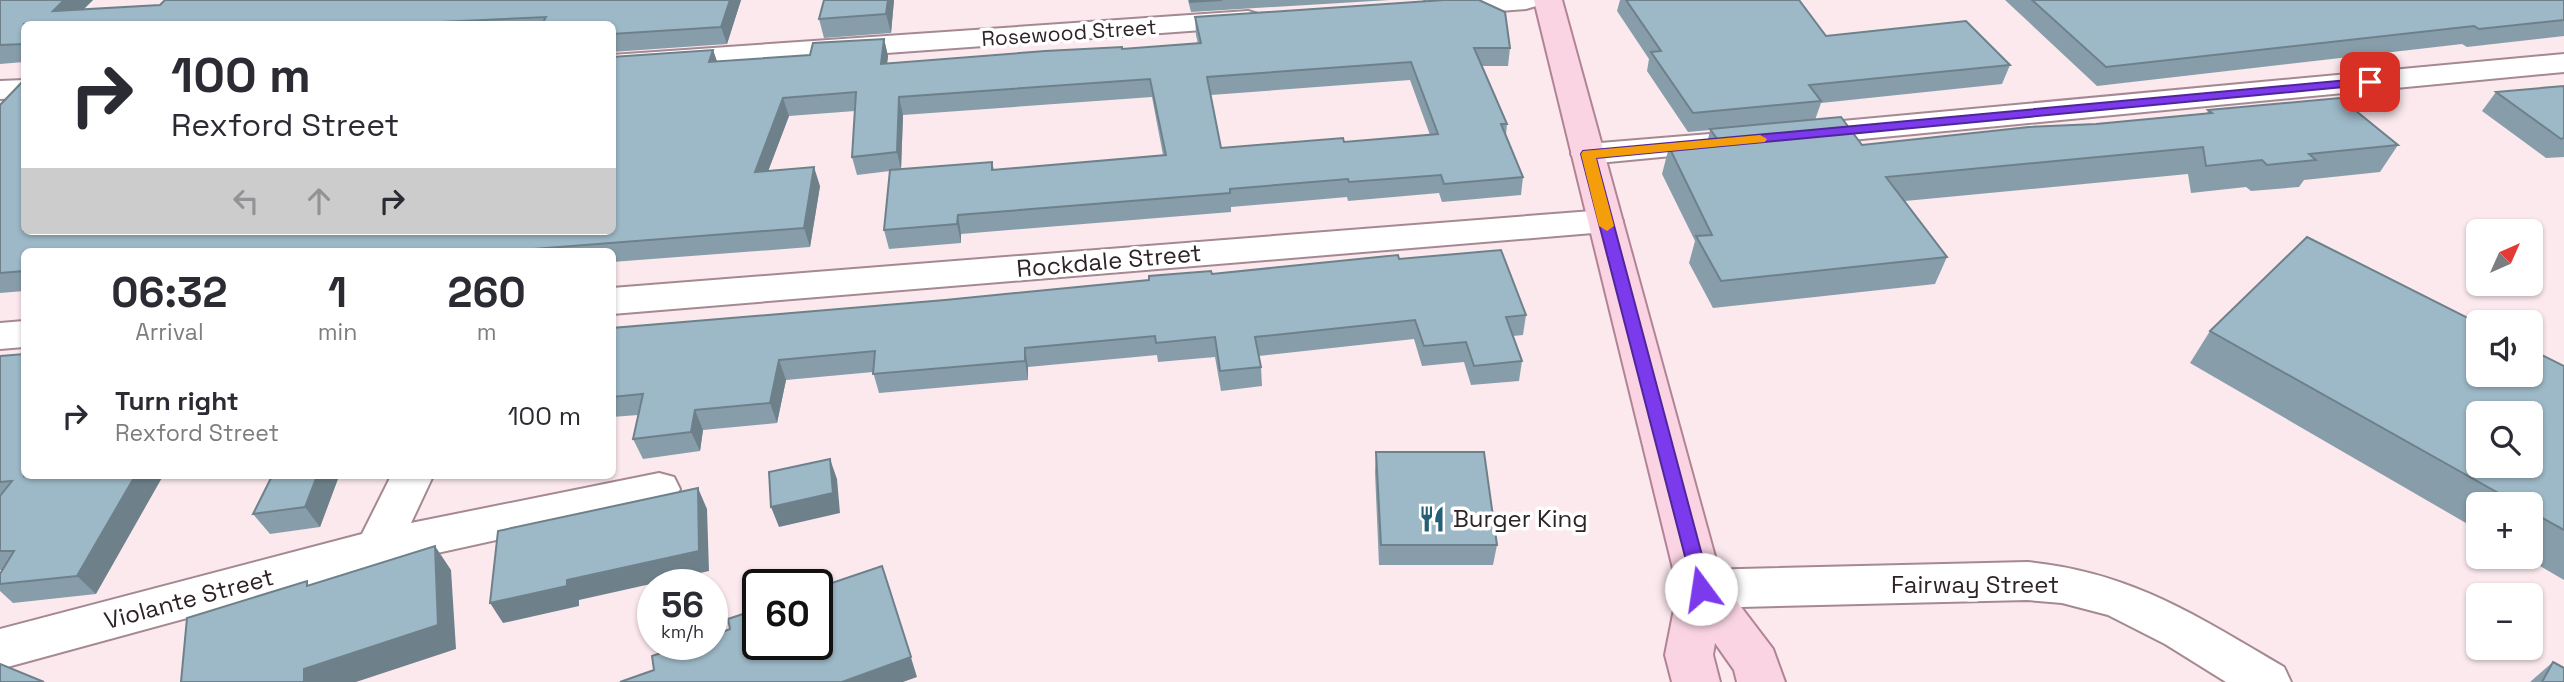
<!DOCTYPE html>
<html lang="en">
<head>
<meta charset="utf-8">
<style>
  :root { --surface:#fff; --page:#f7f7f7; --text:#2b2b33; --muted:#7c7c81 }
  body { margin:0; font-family:"Space Grotesk",sans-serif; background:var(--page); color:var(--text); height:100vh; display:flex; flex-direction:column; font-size:26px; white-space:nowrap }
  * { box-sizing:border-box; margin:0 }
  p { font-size:23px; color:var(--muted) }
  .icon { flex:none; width:38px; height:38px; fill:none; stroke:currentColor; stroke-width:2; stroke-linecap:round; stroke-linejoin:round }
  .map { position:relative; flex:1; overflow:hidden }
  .details { position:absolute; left:21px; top:248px; width:595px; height:231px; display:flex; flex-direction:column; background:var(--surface); border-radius:10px; box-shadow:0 2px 5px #0004 }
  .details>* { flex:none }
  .hud { position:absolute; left:21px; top:21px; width:595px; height:214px; border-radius:10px; box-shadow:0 2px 5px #0004; background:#fff; color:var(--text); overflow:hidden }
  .needle { width:46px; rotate:45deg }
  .controls { position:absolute; left:2466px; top:219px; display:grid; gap:14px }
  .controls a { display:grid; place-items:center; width:77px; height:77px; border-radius:10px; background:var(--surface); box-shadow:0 2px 5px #0004; font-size:35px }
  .speed { position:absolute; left:637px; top:569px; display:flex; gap:14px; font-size:35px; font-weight:700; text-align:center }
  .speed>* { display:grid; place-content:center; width:91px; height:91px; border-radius:50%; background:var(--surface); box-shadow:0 2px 5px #0004; line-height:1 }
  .speed small { font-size:18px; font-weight:400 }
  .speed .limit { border:4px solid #111; border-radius:10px; background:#fff; color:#111 }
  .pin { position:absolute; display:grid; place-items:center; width:60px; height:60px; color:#fff; margin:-30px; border-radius:14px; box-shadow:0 4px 10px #0006 }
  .me { position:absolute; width:77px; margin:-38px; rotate:346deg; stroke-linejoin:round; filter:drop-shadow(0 0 5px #0008) }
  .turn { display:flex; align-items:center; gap:24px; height:147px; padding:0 35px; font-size:32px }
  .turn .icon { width:91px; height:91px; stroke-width:2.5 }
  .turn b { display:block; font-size:49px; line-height:60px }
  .lanes { display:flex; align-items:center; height:66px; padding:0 35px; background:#0003; justify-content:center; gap:35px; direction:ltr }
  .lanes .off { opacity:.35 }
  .eta { display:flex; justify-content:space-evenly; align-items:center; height:119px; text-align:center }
  .eta b { font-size:42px; font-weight:700; line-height:49px }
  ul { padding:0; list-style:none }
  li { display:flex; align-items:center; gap:21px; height:98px; padding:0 35px }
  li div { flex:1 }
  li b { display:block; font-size:26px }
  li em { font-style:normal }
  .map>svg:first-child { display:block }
</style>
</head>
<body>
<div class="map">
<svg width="2564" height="682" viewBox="0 0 2564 682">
  <rect width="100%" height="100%" fill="#fbe9ee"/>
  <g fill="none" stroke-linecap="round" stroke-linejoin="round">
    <g stroke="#a58992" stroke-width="4">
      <path id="minor" d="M1427,0h113l-4,6 -10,3 -92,7 -10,-3 -5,-6z
        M1248,11l10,3 5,6 -5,6 -646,47v-18z
        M2564,54v18l-765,73 -12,-3 -4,-7 4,-7 12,-3z
        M24,80v18l-24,1v-18z
        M1722,133l12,3 4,7 -4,7 -146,14 -12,-3 -5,-7 5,-7 12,-3z
        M1605,210l12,3 6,8 -6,8 -12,3 -993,82v-26z
        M24,321v26l-24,2v-26z
        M659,473l15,4 6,12 -6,12 -296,65 -378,103v-40l362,-95 29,-58h42l-22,47z
        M2027,562c104,10 170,54 257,105l7,15h-65l-61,-38 -57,-29 -46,-12 -35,-3 -326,8 -16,-6 -7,-13 7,-13 16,-6z"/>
    </g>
    <g stroke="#b08494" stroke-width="4">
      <path id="major" d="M1534,0h28l160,582 51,67 12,33h-48l-3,-12 -19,-27 -2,12 7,27h-48l-7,-27 13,-66z"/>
    </g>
    <use href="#minor" fill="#fff" fill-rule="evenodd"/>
    <use href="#major" fill="#fad4e2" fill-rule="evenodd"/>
  </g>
  <path fill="#879eaa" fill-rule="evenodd" d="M0,0h93l-9,9 657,-9 -14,44 -115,8v-28h-588v38l-24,2z
    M824,0h70l-3,33 -67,5 -5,-19z
    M1188,0h202l-199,12z
    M1620,0h179l27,36 184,29 -8,19 -181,19 -6,17 47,25 345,-31 1,-4 190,35 -18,27 -76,8 -5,7 -48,4 -5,-4 -55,6 -3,-19 -283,27 42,56 -12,27 -222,24 -24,-45 6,-22 -33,-67 7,-27 38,-3 3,-14 -22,2 -41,-61 2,-12 -32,-48z
    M2005,0h559v36l-97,11 -5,-3 -365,42z
    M1195,17l315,31 -2,18h-26l25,58 -1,11 17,42 -2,18 -79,7 -3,-9 -91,8 -1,-4 -116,10v5l-270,22v9l-72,6 -5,-19 6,-59 -33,4 -5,-18 3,-46 -66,5 -21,55 52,15 -10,61 -198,15v-10h-588v39l-24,2v-188l24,126h588l101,-181 4,11 93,-6 74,-16 4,17 -1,7 235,-14 76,-5 -2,-9zM1410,80l20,55 -86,7 -123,6 -10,-53zM1152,97l11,58 -169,15 -2,-8 -91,7 2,-54z
    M2564,86v71l-18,1 -64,-47 14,-19z
    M1399,259l127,56 -3,20 -10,1 9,25 -3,20 -48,4 -7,-23 -42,4 -8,-27 -155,17 2,11 1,19 -41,5 -6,-34 -57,5 -1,-7 -129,12v13l-149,13 -6,-21 -87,8 -9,43 -74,7 -3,21 -57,8 -10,-20 5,-24 -26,2v-89l333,-28 267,-26z
    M2210,331l354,35v214l-41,-24h7v-52h-52v26l-288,-167z
    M0,356l96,238 -83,9 -13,-12v-17l2,-4h-2z
    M1376,452l121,93 -4,20h-114l-4,-93z
    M339,476l-19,51 -50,7 -17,-20z
    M2553,662l11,20h-34z"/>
  <path fill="#6e818b" d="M64,0h29l-25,24 -15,-13z
    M730,0h11l-14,44 -6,-17z
    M888,0h6l-3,33 -5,-19z
    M884,39l4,17 -3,26 -4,-18z
    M713,50l6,18 -10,-6z
    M899,97l4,18 -2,55 -4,-18z
    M783,98l6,18 -28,74 -6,-18z
    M814,167l6,19 -10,61 -6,-19z
    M958,215l3,19v9l-4,-19z
    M1025,348l3,19v13l-3,-19z
    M779,360l7,20 -9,43 -7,-20z
    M695,410l8,20 -3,21 -9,-19z
    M830,459l7,20 3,34 -61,14 -8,-20z
    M135,476h28l-67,118 -19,-18z
    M317,476h22l-19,51 -15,-20z
    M698,488l9,21 2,62 -130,29v6l-76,17 -13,-20 77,-23z
    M435,546l16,24 5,79 -100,33h-52v-13z
    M889,586l28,91 -14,5h-61z"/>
  <path fill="#9db8c6" stroke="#6e818b" stroke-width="2" fill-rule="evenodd" d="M0,0h64l-11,11 107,-6 5,-5h565l-9,27 -109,7v-10h-70l4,-7 -149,7h-373v20l-24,1z
    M824,0h64l-2,14 -67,5z
    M1190,0h32l-32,2z
    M1444,0h35l26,12 5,36h-36l33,76h-6l22,53 -79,7 -3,-9 -92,7 -1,-3 -118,10v4l-272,22 -1,9 -73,6 6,-60 102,-8v8l174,-15 -16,-76 -251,18 -2,55 -45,5 4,-65 -73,6 -28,74 59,-5 -10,61 -310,24h-470v19l-24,2v-168l24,-25v151h588v-174l101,-7 -4,12 101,-7 3,-12 71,-4 -3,25 164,-13 77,-4v2l79,-6 -6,-26zM1411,62l27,72 -94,8 -1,-4 -122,10 -14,-71z
    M1626,0h173l27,36 140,-15 44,44 -201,20 12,16 -128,12 -42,-61 10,-1z
    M2032,0h532v20l-85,9 -5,-3 -368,41z
    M2564,86v52l-3,1 -65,-47z
    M2340,98l58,47 -89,9 7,6 -49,5 -5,-5 -56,6 -3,-19 -317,30 61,80 -226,24 -25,-45 16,-1 -43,-88 51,-4 -10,-14 131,-12 21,28 167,-18 67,-3 116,-11 -4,-3z
    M2307,237l171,86v51h52v-25l34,17v164l-34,-19v-7h-12l-308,-173zM2478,413h52v53h-52z
    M1501,250l25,65 -20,2 16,44 -48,5 -8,-24 -42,4 -9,-26 -160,17 6,30 -41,4 -5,-34 -59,6 -1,-7 -130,12v13l-152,13 2,-23 -96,9 -9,43 -75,7 -4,22 -58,7 10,-45 -31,3v-69l333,-28 204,-20v-4l62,-5 1,3 186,-19 1,4z
    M24,354v122h111l-58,100 -77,8v-10l14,-23h-14v-55l12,-15 -12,1v-126z
    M1376,452h108l13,93h-116z
    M830,459l3,34 -62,14 -2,-35z
    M272,476h45l-12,31 -52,7z
    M698,488l1,63 -132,29v6l-77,17 8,-72z
    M435,546l3,79 -134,44v13h-123l6,-64 120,-37v5z
    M882,566l29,91 -69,25h-222l34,-12 -2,-14 36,-12h24v-8l18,-7 -2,-10 30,-10v35h59v-56z
    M2553,662l11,6v14h-22z
    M0,664l44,18h-44z"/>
  <path fill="#7c3aed" stroke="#51269a" stroke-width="2" d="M2370,78l7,4 -2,2 -779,74 115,431 -3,6 -7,2 -6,-2 -114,-441 2,-3z"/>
  <path fill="#f59e0b" d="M1760,135l7,4 -2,3 -169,16 18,68 -7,5 -8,-5 -18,-72 2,-3z"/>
  <defs>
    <g id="restaurant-bare" transform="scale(2.1)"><path d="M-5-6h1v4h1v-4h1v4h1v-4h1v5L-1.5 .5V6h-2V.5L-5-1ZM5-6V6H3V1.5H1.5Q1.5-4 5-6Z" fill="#245f77" stroke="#fff" stroke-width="2.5" paint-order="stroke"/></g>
  </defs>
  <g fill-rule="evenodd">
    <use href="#restaurant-bare" x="1432" y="519"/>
  </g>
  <g text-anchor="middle" stroke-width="7" stroke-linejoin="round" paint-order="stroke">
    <g font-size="21" fill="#2e2327" stroke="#fff">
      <text transform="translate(1069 33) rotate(-4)" y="7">Rosewood Street</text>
    </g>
    <g font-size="24" fill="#2e2327" stroke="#fff">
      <text transform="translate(1109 261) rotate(-5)" y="8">Rockdale Street</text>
      <text x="1975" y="593">Fairway Street</text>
      <text transform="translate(189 599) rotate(-15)" y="8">Violante Street</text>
    </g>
    <g font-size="24" fill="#2e2327" stroke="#fff" text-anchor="start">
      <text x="1453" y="527">Burger King</text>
    </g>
  </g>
</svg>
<div class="controls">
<a><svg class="needle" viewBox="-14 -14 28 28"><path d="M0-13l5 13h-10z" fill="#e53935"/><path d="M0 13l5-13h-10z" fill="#7c7c81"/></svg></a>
<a><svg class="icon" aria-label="sound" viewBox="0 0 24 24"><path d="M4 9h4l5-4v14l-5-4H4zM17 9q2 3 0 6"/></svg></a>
<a><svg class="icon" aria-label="search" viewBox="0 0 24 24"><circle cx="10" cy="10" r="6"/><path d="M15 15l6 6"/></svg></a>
<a>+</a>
<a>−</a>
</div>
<div class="speed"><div>56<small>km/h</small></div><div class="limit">60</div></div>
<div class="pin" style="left:2370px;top:82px;background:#d93025"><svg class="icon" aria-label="arrive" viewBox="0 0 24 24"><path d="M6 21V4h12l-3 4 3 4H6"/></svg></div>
<svg class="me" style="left:1701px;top:589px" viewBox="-20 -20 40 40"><circle r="19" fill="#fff"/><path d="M0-13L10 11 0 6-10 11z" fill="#7c3aed"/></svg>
<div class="hud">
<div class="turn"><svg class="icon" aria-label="right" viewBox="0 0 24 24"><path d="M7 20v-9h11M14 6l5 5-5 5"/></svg><div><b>100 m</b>Rexford Street</div></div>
<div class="lanes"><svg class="icon off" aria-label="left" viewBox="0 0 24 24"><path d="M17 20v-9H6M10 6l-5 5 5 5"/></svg><svg class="icon off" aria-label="ahead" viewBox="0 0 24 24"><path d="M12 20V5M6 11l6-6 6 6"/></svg><svg class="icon" aria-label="right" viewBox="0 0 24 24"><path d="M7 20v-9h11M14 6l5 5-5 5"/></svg></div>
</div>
<section class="details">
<div class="eta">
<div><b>06:32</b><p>Arrival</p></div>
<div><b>1</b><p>min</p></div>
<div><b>260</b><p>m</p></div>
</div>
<ul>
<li><svg class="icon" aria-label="right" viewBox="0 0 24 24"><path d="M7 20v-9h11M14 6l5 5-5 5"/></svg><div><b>Turn right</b><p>Rexford Street</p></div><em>100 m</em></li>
</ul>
</section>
</div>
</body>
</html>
